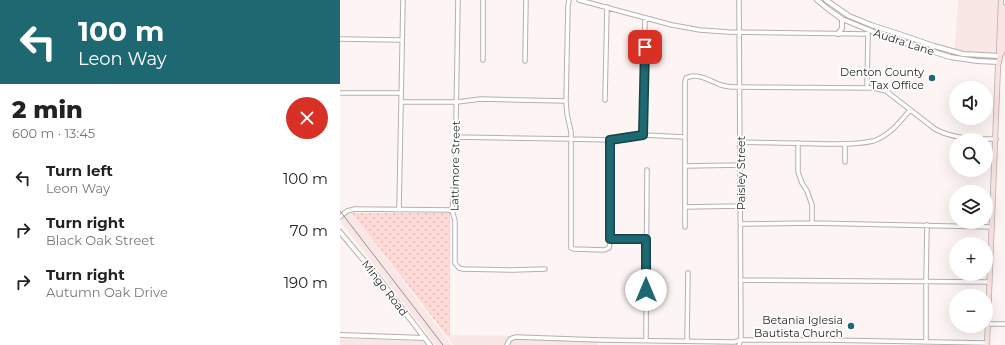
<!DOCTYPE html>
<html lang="en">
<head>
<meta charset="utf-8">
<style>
  :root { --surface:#fff; --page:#f6f6f6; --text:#222; --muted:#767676 }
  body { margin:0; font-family:Montserrat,sans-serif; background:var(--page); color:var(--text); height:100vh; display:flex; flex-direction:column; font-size:15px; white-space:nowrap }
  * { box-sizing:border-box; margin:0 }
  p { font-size:13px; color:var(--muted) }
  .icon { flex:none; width:22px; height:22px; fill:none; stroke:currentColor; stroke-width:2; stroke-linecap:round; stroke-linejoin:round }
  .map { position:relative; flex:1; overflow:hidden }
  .drawer { display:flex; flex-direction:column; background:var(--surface); width:340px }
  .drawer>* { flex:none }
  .hud { background:#1e6971; color:#fff; overflow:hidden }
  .tools { position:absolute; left:609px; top:81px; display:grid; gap:8px }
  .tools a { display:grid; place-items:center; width:44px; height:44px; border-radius:50%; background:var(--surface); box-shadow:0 4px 16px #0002; font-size:20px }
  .pin { position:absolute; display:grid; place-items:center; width:34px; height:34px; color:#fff; margin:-17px; border-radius:8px; box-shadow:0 2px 6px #0006 }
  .me { position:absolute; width:44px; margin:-22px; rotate:0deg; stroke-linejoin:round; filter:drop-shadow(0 0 3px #0008) }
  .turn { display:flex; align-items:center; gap:14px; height:84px; padding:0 12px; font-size:18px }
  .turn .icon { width:52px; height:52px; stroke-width:2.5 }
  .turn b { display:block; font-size:28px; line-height:34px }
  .round { display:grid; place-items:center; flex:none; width:42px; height:42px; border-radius:21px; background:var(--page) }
  .overview { display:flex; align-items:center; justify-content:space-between; height:68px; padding:0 12px }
  h1 { font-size:24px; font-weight:800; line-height:30px }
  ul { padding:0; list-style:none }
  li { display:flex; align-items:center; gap:12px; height:52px; padding:0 12px }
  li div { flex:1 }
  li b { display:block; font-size:15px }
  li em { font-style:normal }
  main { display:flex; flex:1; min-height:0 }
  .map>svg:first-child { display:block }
</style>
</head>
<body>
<main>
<section class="drawer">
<div class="hud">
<div class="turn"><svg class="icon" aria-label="left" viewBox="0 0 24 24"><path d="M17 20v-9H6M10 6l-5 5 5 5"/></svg><div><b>100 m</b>Leon Way</div></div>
</div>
<div class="overview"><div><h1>2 min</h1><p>600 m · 13:45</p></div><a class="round" style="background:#d93025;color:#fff"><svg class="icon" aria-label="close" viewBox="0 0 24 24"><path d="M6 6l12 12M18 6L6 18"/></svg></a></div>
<ul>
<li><svg class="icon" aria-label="left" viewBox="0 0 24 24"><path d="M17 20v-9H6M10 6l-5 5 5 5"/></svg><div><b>Turn left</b><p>Leon Way</p></div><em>100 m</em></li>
<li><svg class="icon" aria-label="right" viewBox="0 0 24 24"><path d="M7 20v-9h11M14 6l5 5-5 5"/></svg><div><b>Turn right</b><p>Black Oak Street</p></div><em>70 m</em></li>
<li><svg class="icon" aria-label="right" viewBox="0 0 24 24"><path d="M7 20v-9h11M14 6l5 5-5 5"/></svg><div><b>Turn right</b><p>Autumn Oak Drive</p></div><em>190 m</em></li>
</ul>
</section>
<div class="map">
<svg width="665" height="345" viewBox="0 0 665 345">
  <defs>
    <pattern id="grass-dots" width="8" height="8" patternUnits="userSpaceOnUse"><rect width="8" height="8" fill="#ffd9d6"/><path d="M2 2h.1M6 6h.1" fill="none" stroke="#dbbab8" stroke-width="1.8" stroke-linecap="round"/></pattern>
  </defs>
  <rect width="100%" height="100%" fill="#fdf5f4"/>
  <path fill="#f8e7e5" d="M618,0h46l-1,34 2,1v27l-28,-1 -23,-3z
    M12,213l99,132h-15l-96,-124 7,-7z
    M106,335l152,2v8h-145z
    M0,339l83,2 3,4h-86z"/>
  <path fill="url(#grass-dots)" d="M12,213h98v122h-4z"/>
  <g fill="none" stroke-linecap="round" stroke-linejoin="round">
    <g stroke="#b7afaf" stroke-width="5.5">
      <path id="minor" d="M118,0l-3,183 -3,27 3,11v42l4,5 4,1 50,1 32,-1
        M143,0v60
        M229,0l-1,6 -2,95 1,13 4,18v116l3,1 30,1 5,-2 1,-5 1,-103
        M239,0l93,25 28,5 28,2 140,2
        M0,39l62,1
        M185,61l1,-61
        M527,88l1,-55
        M0,93h61
        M265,100l2,-93
        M61,102h56l24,-3 85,2
        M303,135l2,-117
        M116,137l115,2 40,1 32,-5 42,2
        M401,142c27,1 55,1 83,2 16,0 33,1 49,-3 16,-5 27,-19 37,-31
        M458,143v29l4,11 5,8 5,14v18
        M505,144v18
        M345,166l56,-1
        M345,207l55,-1
        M59,210l4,-210
        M0,217l7,-6 8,-2 97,1
        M401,224l71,-1 180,4
        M345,227v-145l1,-4c11,-6 24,3 35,7 4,1 8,2 13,2l140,1 12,3 49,38c18,10 40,10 61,10
        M270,239h36
        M401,280l248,2
        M648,324h17
        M306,340l1,-170
        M347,341l1,-68
        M586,342v-61l1,-56
        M167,345c2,-5 3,-7 9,-8l84,3 134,2 7,-2h84l162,3
        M399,345l1,-3 1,-2 -2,-340"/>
    </g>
    <g stroke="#b7afaf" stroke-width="6">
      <path id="tertiary" d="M477,0l11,9 14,10 27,11 15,6 66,21 27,4 22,1
        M486,0l23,16 10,4 12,5 31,10 32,11 29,8 37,2
        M498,34l4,-6v-9
        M0,232l41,49 49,64
        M0,335l85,3"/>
    </g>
    <g stroke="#b7afaf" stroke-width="6">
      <path id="secondary" d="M660,56l3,-6 1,-43
        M647,345l11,-279 2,-10 -1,-6 2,-50"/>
    </g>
    <use href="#minor" stroke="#fff" stroke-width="3.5"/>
    <use href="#tertiary" stroke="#fff" stroke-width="4"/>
    <use href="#secondary" stroke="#fae4e2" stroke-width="4.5"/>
    <path stroke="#95908f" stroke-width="1" d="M0,211l103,134"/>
  </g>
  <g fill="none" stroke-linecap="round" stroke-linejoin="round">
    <g stroke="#144449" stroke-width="10">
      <path id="route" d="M305,47l-2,88 -33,5v99h36v51"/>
    </g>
    <use href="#route" stroke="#1e6971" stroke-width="7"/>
  </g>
  <g fill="#1e6971" stroke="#fff" stroke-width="1.5">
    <circle cx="592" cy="78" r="4"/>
    <circle cx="511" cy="326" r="4"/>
  </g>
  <g text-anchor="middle" stroke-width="3.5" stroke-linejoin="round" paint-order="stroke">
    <g font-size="11" fill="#292626" stroke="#fff">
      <text transform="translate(564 42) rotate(18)" y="4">Audra Lane</text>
      <text transform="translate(115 166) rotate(-89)" y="4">Lattimore Street</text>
      <text transform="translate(401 173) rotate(-90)" y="4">Paisley Street</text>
      <text transform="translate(45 288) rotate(52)" y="4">Mingo Road</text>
    </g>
    <g font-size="11" fill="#292626" stroke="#fff" text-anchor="end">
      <text x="584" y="76">Denton County<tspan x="584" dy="13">Tax Office</tspan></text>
      <text x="503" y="324">Betania Iglesia<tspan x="503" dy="13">Bautista Church</tspan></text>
    </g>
  </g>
</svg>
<div class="tools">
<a><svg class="icon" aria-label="sound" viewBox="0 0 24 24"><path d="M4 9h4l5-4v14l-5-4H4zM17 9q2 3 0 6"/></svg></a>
<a><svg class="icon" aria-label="search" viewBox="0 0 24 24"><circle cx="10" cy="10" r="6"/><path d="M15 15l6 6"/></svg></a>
<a><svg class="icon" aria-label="layers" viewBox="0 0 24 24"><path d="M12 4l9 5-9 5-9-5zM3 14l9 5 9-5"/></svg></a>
<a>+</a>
<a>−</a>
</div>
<div class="pin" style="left:305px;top:47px;background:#d93025"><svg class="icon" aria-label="arrive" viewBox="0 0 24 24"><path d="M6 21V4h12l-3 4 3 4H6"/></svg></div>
<svg class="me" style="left:306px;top:290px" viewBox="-20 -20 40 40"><circle r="19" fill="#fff"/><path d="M0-13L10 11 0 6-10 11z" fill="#1e6971"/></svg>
</div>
</main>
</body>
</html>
